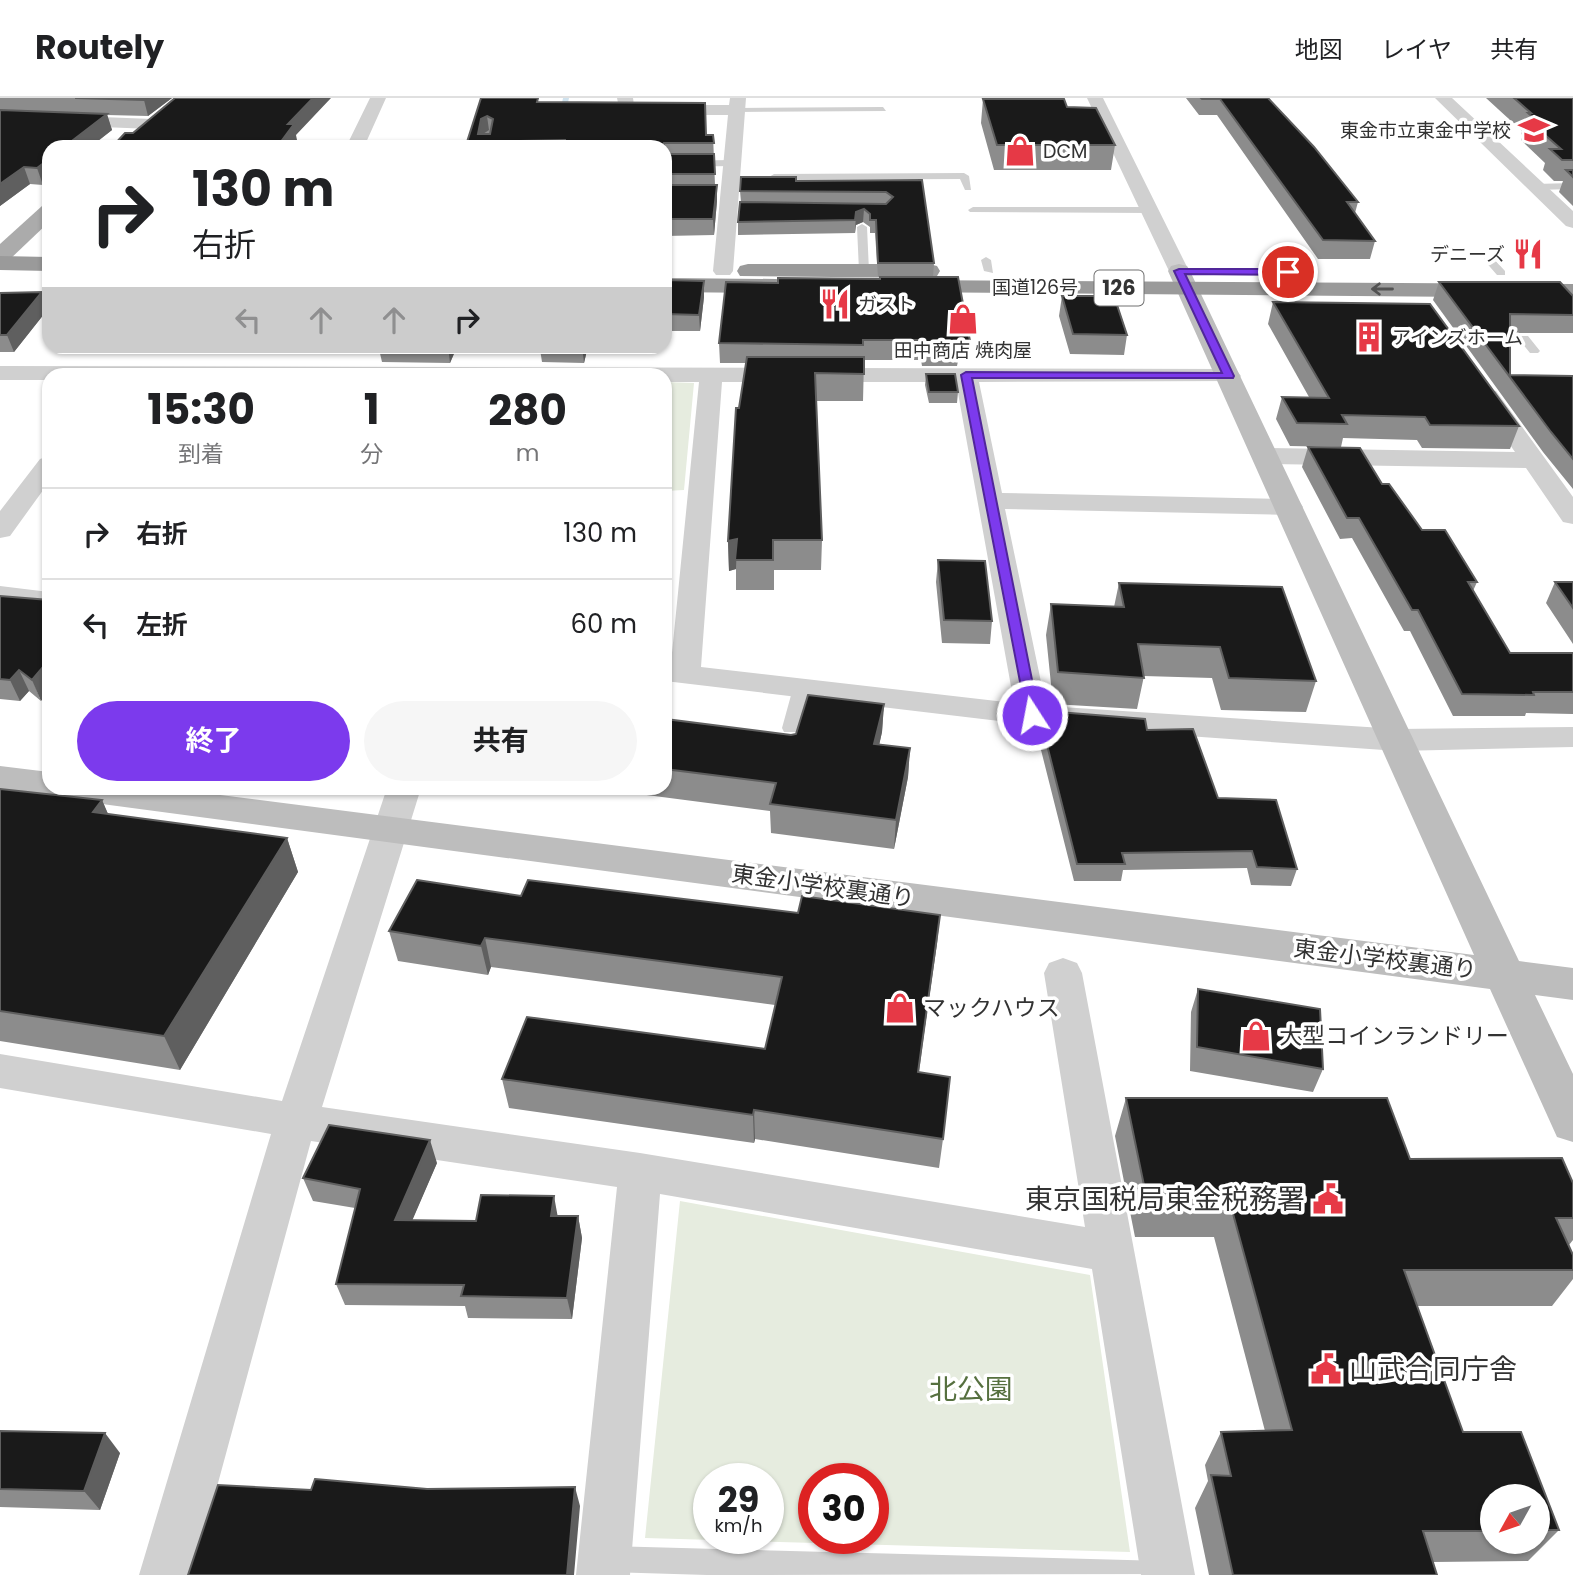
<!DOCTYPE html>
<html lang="ja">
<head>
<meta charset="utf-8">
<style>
  :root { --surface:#fff; --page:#f6f6f6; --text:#202124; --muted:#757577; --line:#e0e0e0; --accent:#7c3aed }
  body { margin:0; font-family:Poppins,"Noto Sans JP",sans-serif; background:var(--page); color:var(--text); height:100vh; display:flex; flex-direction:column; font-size:26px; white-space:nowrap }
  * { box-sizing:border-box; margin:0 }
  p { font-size:23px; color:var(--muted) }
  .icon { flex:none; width:38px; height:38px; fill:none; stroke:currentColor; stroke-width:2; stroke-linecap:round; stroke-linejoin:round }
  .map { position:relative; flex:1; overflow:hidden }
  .details { position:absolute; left:42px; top:270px; width:630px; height:427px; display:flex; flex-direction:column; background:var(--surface); border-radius:21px; box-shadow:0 2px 5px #0004 }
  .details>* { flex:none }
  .top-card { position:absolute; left:42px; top:42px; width:630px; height:214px; border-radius:21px; box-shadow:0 2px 5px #0004; background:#fff; color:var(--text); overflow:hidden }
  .needle { width:46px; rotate:230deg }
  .fabs { position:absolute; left:1480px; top:1386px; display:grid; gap:14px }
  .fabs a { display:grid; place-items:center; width:70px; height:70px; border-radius:50%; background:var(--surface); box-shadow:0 2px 5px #0004; font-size:35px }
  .speed { position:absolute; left:693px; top:1365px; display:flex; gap:14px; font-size:35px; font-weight:700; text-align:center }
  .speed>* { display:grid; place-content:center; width:91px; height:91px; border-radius:50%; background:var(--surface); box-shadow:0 2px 5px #0004; line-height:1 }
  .speed small { font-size:18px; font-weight:400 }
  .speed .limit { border:10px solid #d22; background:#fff; color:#111 }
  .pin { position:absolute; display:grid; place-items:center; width:60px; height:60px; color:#fff; margin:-30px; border:4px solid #fff; border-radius:50%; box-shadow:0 2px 7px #0007 }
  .me { position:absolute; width:77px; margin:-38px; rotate:349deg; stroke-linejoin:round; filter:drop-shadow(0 0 5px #0008) }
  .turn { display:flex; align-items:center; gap:24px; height:147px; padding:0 35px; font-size:32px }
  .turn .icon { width:91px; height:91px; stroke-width:2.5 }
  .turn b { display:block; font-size:49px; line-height:60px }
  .lanes { display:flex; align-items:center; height:66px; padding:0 35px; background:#0003; justify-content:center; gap:35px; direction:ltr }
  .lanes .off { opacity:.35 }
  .eta { display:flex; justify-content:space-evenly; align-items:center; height:119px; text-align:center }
  .eta b { font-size:42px; font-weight:700; line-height:49px }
  .primary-button { display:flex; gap:14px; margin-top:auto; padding:14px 35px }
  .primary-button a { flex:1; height:80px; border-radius:42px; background:var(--accent); color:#fff; font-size:28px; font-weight:700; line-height:80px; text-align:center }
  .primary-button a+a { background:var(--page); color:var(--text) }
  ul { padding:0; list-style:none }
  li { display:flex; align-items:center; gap:21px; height:91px; padding:0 35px; border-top:2px solid var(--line) }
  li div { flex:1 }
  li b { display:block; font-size:26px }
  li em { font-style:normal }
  header { display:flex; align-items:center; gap:42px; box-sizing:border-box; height:98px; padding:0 35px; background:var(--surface); border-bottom:2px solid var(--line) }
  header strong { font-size:33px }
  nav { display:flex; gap:38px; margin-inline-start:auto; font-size:24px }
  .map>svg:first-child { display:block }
</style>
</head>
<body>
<header>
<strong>Routely</strong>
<nav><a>地図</a><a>レイヤ</a><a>共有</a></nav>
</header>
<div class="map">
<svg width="1573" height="1477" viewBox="0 0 1573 1477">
  <rect width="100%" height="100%" fill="#fff"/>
  <path fill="#e6ecdf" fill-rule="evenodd" d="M665,284l29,1 -10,107 -19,1z
    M680,1103l410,74 40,277 -485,-14zM709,1381h59v59h-59zM814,1381h59v59h-59z"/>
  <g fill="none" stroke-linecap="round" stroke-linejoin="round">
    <path fill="#cfe2ee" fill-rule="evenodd" d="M563,0h6l-10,49h-6z"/>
    <path fill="#d0d0d0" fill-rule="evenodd" d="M883,9l3,4 -149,1 -4,-2 4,-2z
      M665,63l68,-1 4,3 -4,3 -68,1z
      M964,75l5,3 2,14h-6l-5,-11 -186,1 -5,-3 5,-3z
      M1573,85v6l-38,1 -5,-3 5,-3z
      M973,109h176l5,3 -5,3 -179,-1 -2,-2z
      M862,126l5,3 2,44 -5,3 -5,-3 -2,-44z
      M986,159l5,3 2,13 -9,-2 -3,-11z
      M1485,160h8l12,13v4h-8l-13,-15z
      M1520,238h8l12,15 -2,2h-8l-12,-15z
      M801,585l8,5 -11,40 -2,4h-12l-2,-4 11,-40z
      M608,1448l556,15 9,4 4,9 -470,1 -99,-3 -9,-4 -4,-9 4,-9z"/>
    <path fill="#d0d0d0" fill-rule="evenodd" d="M370,0h16l-22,49h-18z
      M617,0h16l1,7h95l1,-7h16l-13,173 -3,4h-14l-3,-4 15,-156h-98l-10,-3z
      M1087,0h16l86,173 -3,4h-14l-3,-4z
      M1435,0h17l121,113v17l-7,-2z
      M0,15l152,6 8,5 -8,5 -152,-6z
      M0,268l1229,3 8,2 4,5 -4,5 -258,1 23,111 288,6 9,2 4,6 -4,6 -9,2 -285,-6 41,197 352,23 175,-2v20l-175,4 -366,-26 -367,-44v-18h6l28,-281h-34v-8h-616v6h-49zM722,284h234l58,321 -313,-36z
      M1488,291l8,2 77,106v27l-10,-2 -37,-54 -260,-4 -9,-3 -4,-5 4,-5 9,-3 249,4 -39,-56 4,-5z
      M49,358v26l-39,54 -10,2v-27l40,-52z
      M0,488l49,6v18l-49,-6z
      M387,690h34l-99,319 318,46 445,74 -41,-254 5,-10 14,-5 14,5 5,10 113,602h-54l-49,-306 -432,-75 -30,381h-54l41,-388 -306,-46 -118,434h-54l132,-441 -271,-46v-34l282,47z"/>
    <path fill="#bdbdbd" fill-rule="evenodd" d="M1179,166l8,2 3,5 329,690 54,7v32l-38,-5 38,79v68l-16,-5 -67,-148 -1418,-189 -15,-6 -8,2 -49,-6v-24l49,6v16h116l1309,167 -306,-684 3,-5z"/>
    <path fill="#ababab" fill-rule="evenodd" d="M49,106v18l-41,39 -8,2v-19l42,-38z"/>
    <path fill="#9a9a9a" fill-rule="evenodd" d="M0,158l49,1v14l-49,-1z
      M748,166h181l8,2 3,5 -3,5 -8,2 -189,-2 -3,-5 3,-5z
      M665,180l111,1 8,2 4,5 -4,5 -8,2 -111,-1z
      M907,182l666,4v14l-674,-6 -4,-5 4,-5z"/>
  </g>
  <path fill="#8c8c8c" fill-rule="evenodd" d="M0,0h172l-24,18 -41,-1 5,15 -69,55 -13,-1 -30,22z
    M481,0l58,4 167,33h7l2,50h2v16l-3,34 -49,1v-89h-197l-1,-5z
    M1186,0h82l90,104 -3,11 20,28 -5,18h-52l-101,-144h-18z
    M1486,0h87v108l-14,-14 4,-11h-9l-11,-11 2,-7 -24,-23 2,-5 -2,-1 1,-3z
    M983,1l84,8 48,38 -4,25h-117l-13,-47z
    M922,82l12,83 -1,14 37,64 -2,20h-10l-1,5h-35l-1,-6h-57l-1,41h-47l6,139 -1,30h-47v20h-38v-21l-7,2 -1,-30 11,-133 7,-45h-26l-1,-20 59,-60 102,-4v-2h-2l-3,-44h-5v-6l-7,-5 -7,3 -1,8 -117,2v-13l3,-20 -1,-11 56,-10z
    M665,182l39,17 -4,34h-35z
    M1439,184l134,14v37h-63v42l63,1v113l-30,-37 -110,-152z
    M42,194l6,17 -34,43h-14v-59z
    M1062,198l65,39 -3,20 -54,-1 -11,-38z
    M1273,204l246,124 -9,23 -88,-1 -5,-8 -74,-2 -2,9 -51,-1 -14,-27 6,-22h27l-41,-73z
    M298,248h290l-4,17 -42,-1 -2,-13h-84l-6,14 -68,-1 -3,-13 -80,-1z
    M926,276l32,18 -1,11h-28l-4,-18z
    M1308,349l74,37 40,46 55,52 -4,9 37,62h63v61l-47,-1 -1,3h-72l-43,-85h-6l-52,-93 -12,1 -38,-72z
    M938,462l54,61 -2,23 -48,-1 -6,-61z
    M1555,484h18v62l-27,-41z
    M1119,485l197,98 -10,31 -85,-2 -9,-32 -68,-2 -7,33 -84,-5 -7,-69 5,-31 63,3z
    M0,498l41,105 -12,-10 -9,10 -20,-2z
    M884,606l-2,28 -3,13 31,3 -2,29 -14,72 -123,-16 -1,-22 -162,-21 -1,4 -41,-5v-1h99v-69l126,16 5,-1z
    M1058,614l89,18 71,68 79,71 -6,17 -40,-1 -4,-17 -124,2 -2,11h-47l-34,-135 3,-17h13z
    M0,691l102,11 6,14 179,24 11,34 -118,198 -180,-29z
    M521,798l277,17 142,2 -21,157 24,67 -4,29 -184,-29 -1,4 -245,-35 -7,-29 263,-30 10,-44 -284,-38 -3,8 -90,-14 -9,-30z
    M1198,891l125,80 -10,23 -123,-21 1,-59z
    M1126,1000h261l23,61 152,-1 11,25v57l-4,5 4,10v24l-21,27h-135l46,126h58l38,98 -31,31 -95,1 4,13h-228l-14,-67 13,-27 -3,-16 16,-33 44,-1 -51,-194h-79l-20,-101zM1493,1398h45v46h-45z
    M437,1065l-25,57 64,1 82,-5h20l4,22 -10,81 -104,-1 -3,-12 -120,-1 -9,-21 19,-76 -42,-7 -10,-23z
    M0,1333l120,22 -20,57 -100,-3z"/>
  <path fill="#5f5f5f" d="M147,0h25l-24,18 -4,-16z
    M313,0h18l-35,37 1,5 -5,7h-15l11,-23z
    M107,16l5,16 -22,17h-26z
    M487,18l2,14 -6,4h-5l3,-15z
    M49,61v21l-6,5 -6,-17z
    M24,69l6,17 -30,22v-22z
    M717,87v16l-3,34 -1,-16z
    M864,111l-1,13 -7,3 -1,8 1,-21z
    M704,183v16l-4,34 -1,-16z
    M42,194l6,17 -34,43 -7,-17z
    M448,248h8v3l-6,14z
    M582,248h6l-4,17z
    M737,441l-1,30 -7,2 -1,-30z
    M49,562v32l-8,9 -9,-21z
    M19,572l10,21 -9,10 -10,-21z
    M884,606l-2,28 -9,41 1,-29z
    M910,650l-2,29 -14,72 2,-29z
    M102,702l15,35 -24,-23z
    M287,740l11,34 -118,198 -16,-34z
    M940,817l-3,29 -23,157 4,-29z
    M485,840l6,29 -3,8 -7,-29z
    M754,1012l1,29 -1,4 -1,-28z
    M430,1042l7,23 -34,79 -8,-22z
    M554,1098l4,22 -7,-2z
    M578,1118l4,22 -10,81 -5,-21z
    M105,1335l15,20 -20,57 -16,-19z
    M575,1389l5,19 -6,69h-7z"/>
  <path fill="#1a1a1a" stroke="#5f5f5f" stroke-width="2" fill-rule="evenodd" d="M75,0h72l-3,2z
    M175,0h138l-25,26h6l-17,23h-165l13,-14h8z
    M481,0h57l-1,4 168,1 1,32h7l1,8h-50l-1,4h-98v-7l-98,2zM487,18l6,3 -3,15h-12l3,-15z
    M1201,0h67l46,49 44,55h-11l28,39 -52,-1 -103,-141h-18z
    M1514,0h59v62h-11l-12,-11h11l-33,-29h8l-8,-7h3z
    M983,1h81l3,8 29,1 19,37h-118z
    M0,12l107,4 -43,33h-15v12l-12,9 -13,-1 -24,17z
    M665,56h49l1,20h-50z
    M1566,72h7v7z
    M741,79h55v4l126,-1 12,83h-56l-2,-43h-6v-6l-6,-5 -8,3 -1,8 -117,2 2,-20 146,2 7,-7 -7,-5 -146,-1z
    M665,87h52l-4,34h-48z
    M880,179h78l12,64 -12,-1 1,6 -36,-1 -1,-5h-59v5l-144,-2 7,-61 52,1v-5l102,1z
    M665,182l39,1 -5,34 -34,-1z
    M1439,184h121l13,14v19l-63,-1v61l63,1v83l-22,-27z
    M42,194l-35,43h-7v-42z
    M1062,198h52l13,39 -54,-1z
    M1273,204l157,2 89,122 -89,-1 -5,-8 -83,-2 5,9 -50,-1 -15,-26 47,1z
    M747,259h117v17l-49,-1 7,167h-49v20h-38l2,-21 -9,2 8,-133h3z
    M926,276h29l3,18h-29z
    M1308,349l52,1 22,36h7l33,46h23l32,52h-9l42,71h63v39h-40l1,3 -72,-1 -44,-84h-6l-53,-92h-12z
    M938,462l47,1 7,60 -48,-1z
    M1555,484h18v26z
    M1119,485l163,4 34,94 -87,-3 -9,-31 -82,-3 6,34 -86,-6 -7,-68 73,3z
    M0,498l49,4v60l-17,20 -13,-10 -9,10 -10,-1z
    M808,597l76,9 -10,40 36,4 -14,72 -126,-16 6,-21 -111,-14v-50l126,16 5,-1z
    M1058,614l87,7 2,11 46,-1 25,69 58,2 21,69 -40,-2 -5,-16 -130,2 3,11h-48l-34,-135h17z
    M0,691l102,11 -9,12 194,26 -123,198 -164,-25z
    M417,782l104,16 7,-16 270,33 4,-17 138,19 -22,157 32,5 -7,62 -189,-29 -1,5 -251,-36 25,-62 238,32 17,-72 -297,-39 -4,8 -92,-15z
    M1198,891l122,20 3,60 -126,-22z
    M1126,1000h261l23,61 152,-1 11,25v35h-17l17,37v15h-169l59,162h58l38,98h-21v-34h-45v35h-70l14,44h-204l-22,-100 20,1 -10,-44 71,-2 -63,-231 -82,1z
    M329,1027l101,15 -35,80 81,1 5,-26 73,1 -3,20h27l-11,82 -106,-2 3,-11 -128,-1 24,-95 -57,-11z
    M0,1333l105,2 -21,58 -84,-2z
    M315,1381l112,10 148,-2 -8,88h-379l30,-90 93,5z"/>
  <defs><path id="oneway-shaft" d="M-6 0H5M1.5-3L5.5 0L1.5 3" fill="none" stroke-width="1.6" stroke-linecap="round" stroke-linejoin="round" transform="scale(1.75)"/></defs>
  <use stroke="#525252" href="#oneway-shaft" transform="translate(1382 191) rotate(-180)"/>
  <path fill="#7c3aed" stroke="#51269a" stroke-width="2" d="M1179,171h109l4,3 -4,3 -103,-1 49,102 -1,2h-261l67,337 -2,3h-10l-66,-343 5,-3 256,1 -48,-102z"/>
  <defs>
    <g id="school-bare" transform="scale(2.415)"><path d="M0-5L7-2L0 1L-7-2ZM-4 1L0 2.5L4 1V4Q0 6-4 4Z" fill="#e63946" stroke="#fff" stroke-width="2.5" paint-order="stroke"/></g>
    <g id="shop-bare" transform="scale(2.415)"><path d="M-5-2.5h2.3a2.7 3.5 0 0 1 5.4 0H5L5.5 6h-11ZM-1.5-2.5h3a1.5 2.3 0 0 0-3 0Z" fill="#e63946" stroke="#fff" stroke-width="2.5" paint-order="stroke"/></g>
    <g id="restaurant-bare" transform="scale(2.415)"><path d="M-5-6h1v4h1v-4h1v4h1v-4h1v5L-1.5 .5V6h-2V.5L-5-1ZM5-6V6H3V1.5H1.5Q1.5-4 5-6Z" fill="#e63946" stroke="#fff" stroke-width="2.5" paint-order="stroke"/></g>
    <g id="building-bare" transform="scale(2.415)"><path d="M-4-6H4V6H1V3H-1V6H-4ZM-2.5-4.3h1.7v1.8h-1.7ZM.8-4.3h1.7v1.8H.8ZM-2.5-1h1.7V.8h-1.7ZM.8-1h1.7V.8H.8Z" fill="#e63946" stroke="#fff" stroke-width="2.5" paint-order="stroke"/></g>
    <g id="civic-bare" transform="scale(2.415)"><path d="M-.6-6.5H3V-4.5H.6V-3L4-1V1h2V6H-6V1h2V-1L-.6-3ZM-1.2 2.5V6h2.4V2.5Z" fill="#e63946" stroke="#fff" stroke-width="2.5" paint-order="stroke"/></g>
  </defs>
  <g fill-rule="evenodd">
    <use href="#school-bare" x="1534" y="32"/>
    <use href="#shop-bare" x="1020" y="53"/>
    <use href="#restaurant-bare" x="1528" y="156"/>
    <use href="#restaurant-bare" x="835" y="206"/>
    <use href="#shop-bare" x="963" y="221"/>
    <use href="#building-bare" x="1369" y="239"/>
    <use href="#shop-bare" x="900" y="910"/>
    <use href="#shop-bare" x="1256" y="938"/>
    <use href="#civic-bare" x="1328" y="1101"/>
    <use href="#civic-bare" x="1326" y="1271"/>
  </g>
  <g text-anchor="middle" stroke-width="7" stroke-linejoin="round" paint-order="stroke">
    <g font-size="19" fill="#333" stroke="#fff" text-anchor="start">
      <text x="1511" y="39" text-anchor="end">東金市立東金中学校</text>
      <text x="1043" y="60">DCM</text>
      <text x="1505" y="163" text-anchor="end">デニーズ</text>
      <text x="858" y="213">ガスト</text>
      <text x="1392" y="246">アインズホーム</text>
      <text x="963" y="259" text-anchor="middle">田中商店 焼肉屋</text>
    </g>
    <g font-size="19" fill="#333" stroke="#fff">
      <text x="1035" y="196">国道126号</text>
    </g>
    <rect fill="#fff" stroke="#707070" stroke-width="2" x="1094.5" y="172.5" width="49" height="35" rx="5"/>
    <g font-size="21" font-weight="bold" fill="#333">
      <text x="1119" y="197">126</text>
    </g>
    <g font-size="23" fill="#333" stroke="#fff">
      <text transform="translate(823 788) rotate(8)" y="8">東金小学校裏通り</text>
      <text transform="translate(1385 861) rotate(7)" y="8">東金小学校裏通り</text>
    </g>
    <g font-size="23" fill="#333" stroke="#fff" text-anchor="start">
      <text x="923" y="918">マックハウス</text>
      <text x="1279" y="946">大型コインランドリー</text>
    </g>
    <g font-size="28" fill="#333" stroke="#fff" text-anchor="end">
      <text x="1305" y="1111">東京国税局東金税務署</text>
      <text x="1349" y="1281" text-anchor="start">山武合同庁舎</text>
    </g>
    <g font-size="28" fill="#56703f" stroke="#fff">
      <text x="971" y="1301">北公園</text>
    </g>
  </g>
</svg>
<div class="fabs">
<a><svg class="needle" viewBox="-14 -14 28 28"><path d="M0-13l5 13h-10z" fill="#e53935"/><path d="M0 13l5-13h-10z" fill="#757577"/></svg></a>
</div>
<div class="speed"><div>29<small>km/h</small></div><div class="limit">30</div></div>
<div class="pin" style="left:1288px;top:174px;background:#d93025"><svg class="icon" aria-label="arrive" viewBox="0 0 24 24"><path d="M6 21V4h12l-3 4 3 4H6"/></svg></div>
<svg class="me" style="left:1032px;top:617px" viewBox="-20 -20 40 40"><circle r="17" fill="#7c3aed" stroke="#fff" stroke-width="3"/><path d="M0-11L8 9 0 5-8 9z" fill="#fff"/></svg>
<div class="top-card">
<div class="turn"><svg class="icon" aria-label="right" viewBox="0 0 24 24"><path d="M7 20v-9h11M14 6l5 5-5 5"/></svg><div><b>130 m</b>右折</div></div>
<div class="lanes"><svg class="icon off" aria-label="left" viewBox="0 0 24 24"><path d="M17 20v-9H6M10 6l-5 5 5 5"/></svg><svg class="icon off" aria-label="ahead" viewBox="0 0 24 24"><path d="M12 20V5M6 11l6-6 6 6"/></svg><svg class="icon off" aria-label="ahead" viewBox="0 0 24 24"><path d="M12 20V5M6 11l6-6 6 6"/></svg><svg class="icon" aria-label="right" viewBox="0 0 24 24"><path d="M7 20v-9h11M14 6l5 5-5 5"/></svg></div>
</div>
<section class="details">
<div class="eta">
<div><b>15:30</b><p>到着</p></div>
<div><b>1</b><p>分</p></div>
<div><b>280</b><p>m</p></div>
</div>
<ul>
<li><svg class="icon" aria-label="right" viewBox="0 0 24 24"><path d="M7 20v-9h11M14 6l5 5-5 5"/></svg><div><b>右折</b></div><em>130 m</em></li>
<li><svg class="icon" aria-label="left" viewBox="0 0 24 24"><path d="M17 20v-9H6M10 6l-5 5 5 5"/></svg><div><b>左折</b></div><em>60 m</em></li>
</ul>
<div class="primary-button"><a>終了</a><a>共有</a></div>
</section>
</div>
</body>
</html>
